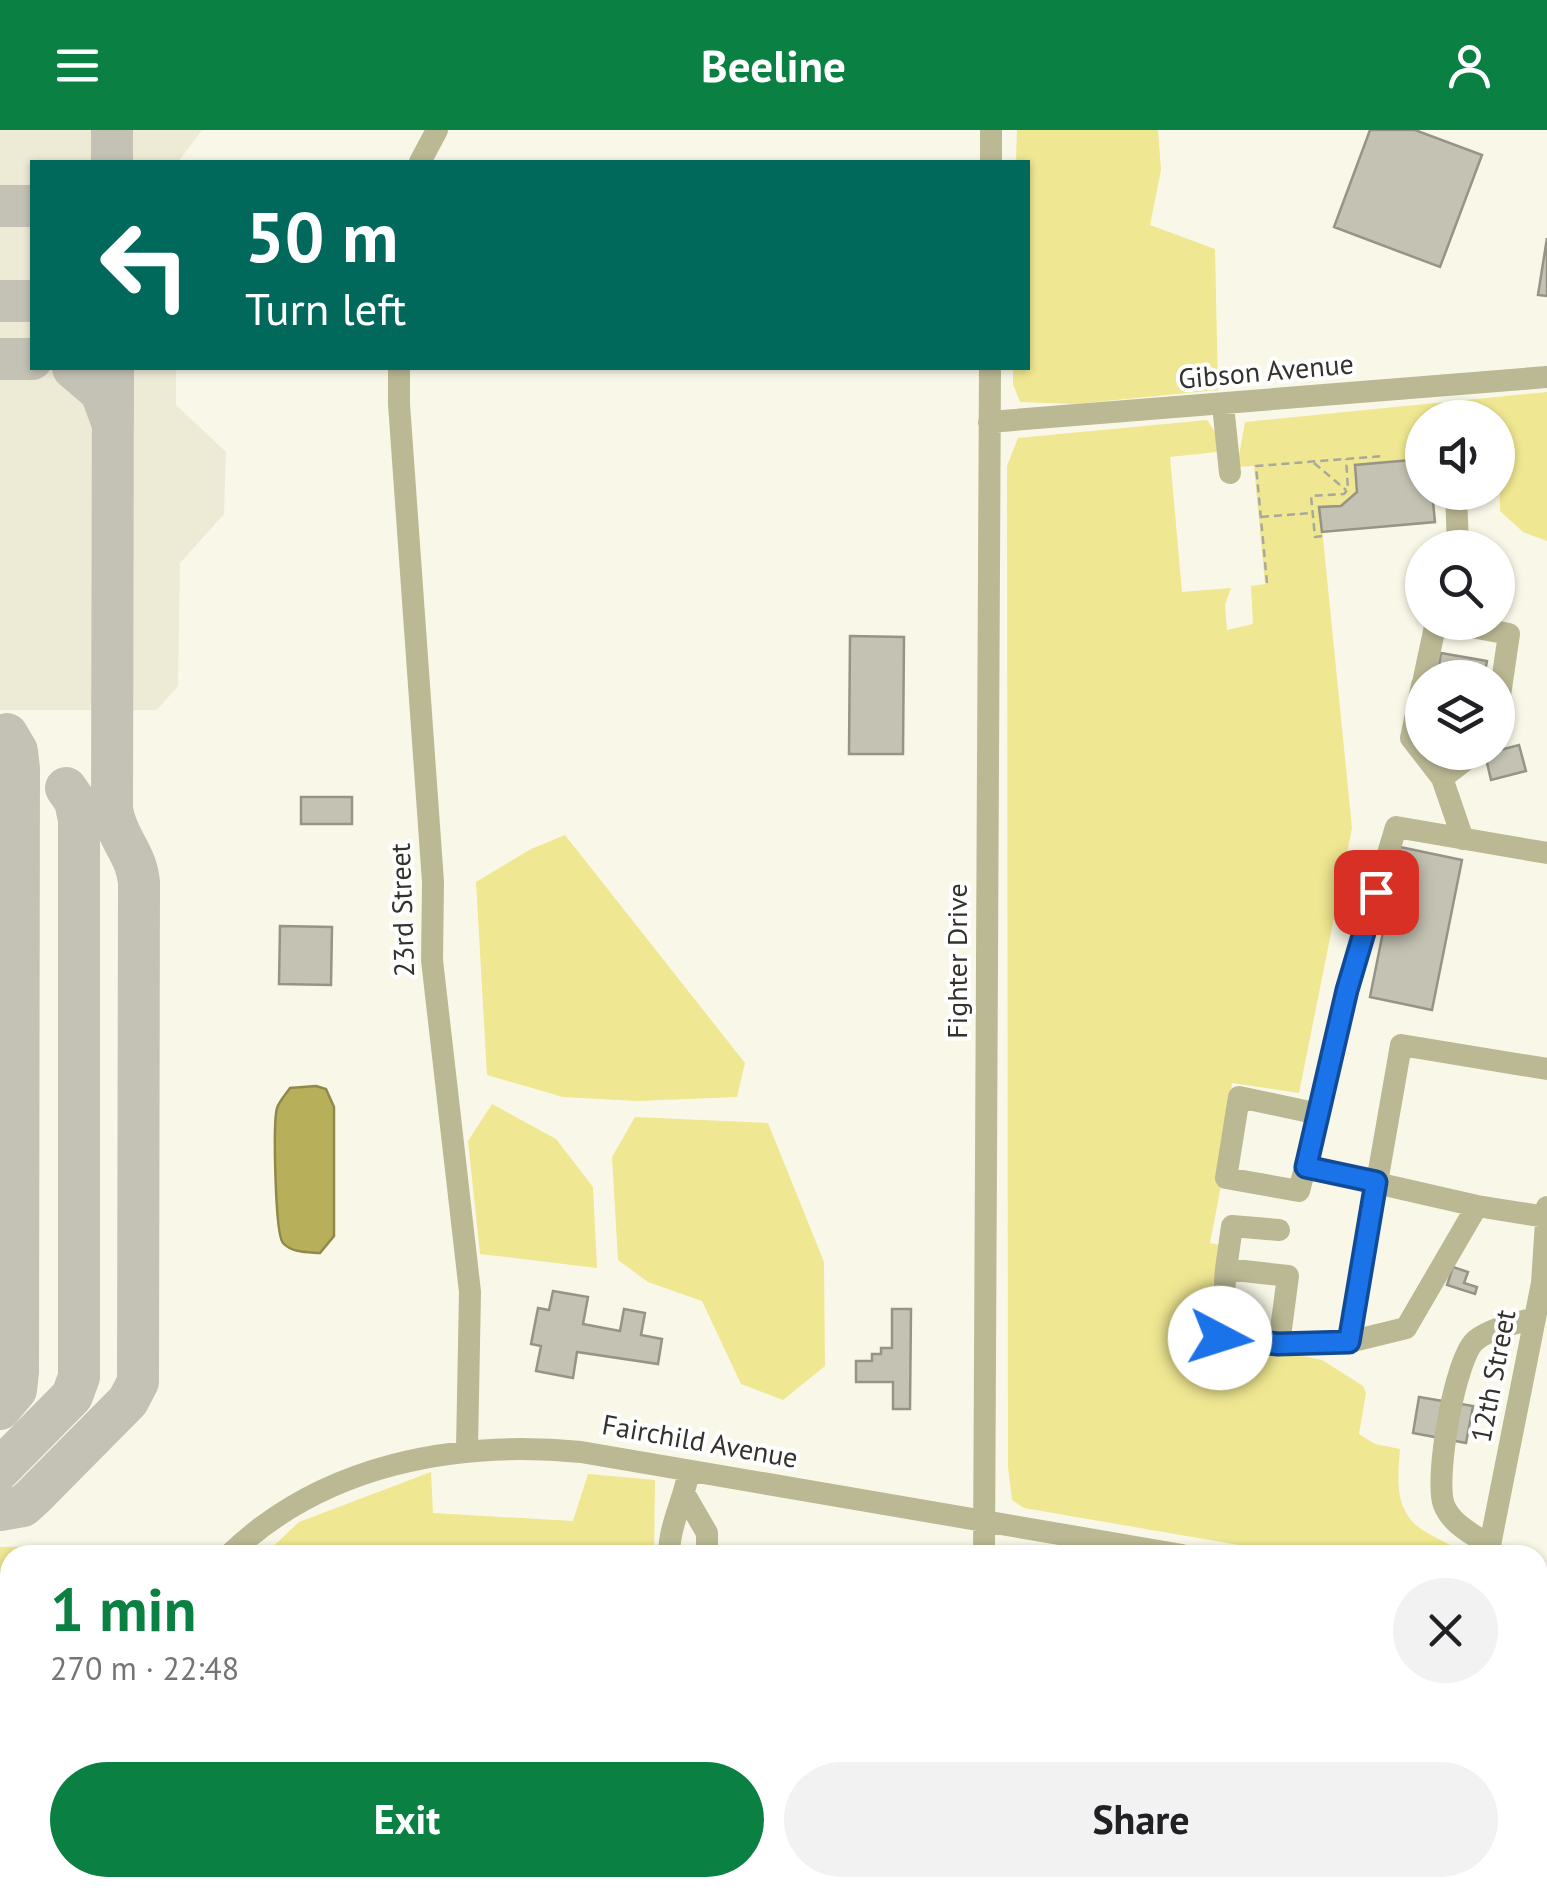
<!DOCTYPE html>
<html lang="en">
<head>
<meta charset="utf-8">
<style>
  :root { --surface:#fff; --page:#f2f2f2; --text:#202124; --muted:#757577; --accent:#0b8043 }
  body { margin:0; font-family:"PT Sans",sans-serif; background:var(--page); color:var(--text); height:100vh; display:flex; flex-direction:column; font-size:38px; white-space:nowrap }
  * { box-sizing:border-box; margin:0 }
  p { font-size:32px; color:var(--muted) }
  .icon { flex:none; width:55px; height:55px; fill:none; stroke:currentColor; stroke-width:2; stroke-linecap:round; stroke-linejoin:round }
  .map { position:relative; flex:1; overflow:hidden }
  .panel { position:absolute; left:0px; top:1415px; width:1548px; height:352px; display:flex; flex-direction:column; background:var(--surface); border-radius:30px 30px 0 0; box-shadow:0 2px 8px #0004 }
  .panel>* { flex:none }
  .hud { position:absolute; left:30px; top:30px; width:1000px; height:210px; border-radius:0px; box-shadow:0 2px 8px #0004; background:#00695c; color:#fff; overflow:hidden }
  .controls { position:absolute; left:1405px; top:270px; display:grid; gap:20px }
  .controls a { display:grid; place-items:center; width:110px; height:110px; border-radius:50%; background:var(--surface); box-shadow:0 2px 8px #0004; font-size:50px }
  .pin { position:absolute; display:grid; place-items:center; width:85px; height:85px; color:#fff; margin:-42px; border-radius:20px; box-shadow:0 5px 15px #0006 }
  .me { position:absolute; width:110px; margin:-55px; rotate:95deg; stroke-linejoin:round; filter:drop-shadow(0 0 8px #0008) }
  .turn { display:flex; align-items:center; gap:35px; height:210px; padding:0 50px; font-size:45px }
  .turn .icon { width:130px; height:130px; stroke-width:2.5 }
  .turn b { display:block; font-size:70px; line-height:85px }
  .round { display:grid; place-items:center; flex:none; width:105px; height:105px; border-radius:52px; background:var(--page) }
  .head { display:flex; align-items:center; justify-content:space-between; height:170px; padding:0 50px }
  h1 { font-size:60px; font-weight:700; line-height:75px; color:var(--accent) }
  .button { display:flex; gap:20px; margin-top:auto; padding:20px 50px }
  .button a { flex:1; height:115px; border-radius:60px; background:var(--accent); color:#fff; font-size:40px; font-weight:700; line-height:115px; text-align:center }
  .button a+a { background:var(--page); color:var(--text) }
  header { display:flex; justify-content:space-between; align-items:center; height:130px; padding:0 50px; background:var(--accent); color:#fff; font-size:45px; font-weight:700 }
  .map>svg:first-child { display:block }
</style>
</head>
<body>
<header><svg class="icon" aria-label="menu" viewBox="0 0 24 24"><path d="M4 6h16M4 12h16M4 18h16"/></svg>Beeline<svg class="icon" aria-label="person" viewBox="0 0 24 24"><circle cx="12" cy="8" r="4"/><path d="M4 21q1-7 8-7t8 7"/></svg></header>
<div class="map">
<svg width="1547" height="1767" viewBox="0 0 1547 1767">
  <rect width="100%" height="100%" fill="#f9f8e8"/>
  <path fill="#edebd5" d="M0,0h202l-24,32h-146v206h144v37l50,47 -2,62 -44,49 -2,123 -21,24h-157z"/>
  <path fill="#efe791" d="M1017,0h141l3,40 -11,55 65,24 3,141 -143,14 -55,-2 -7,-18v-16h15v-206h-12z
    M1547,262v149l-24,-9 -23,-21 -2,-93h-76v41l-67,6 2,27 -16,14 -21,2 32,320 -53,265 -67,-10 -11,103 -11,57 14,3 -18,62 2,29 114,23 41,26 3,7 -7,41 16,10 25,5c-2,27 -6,56 16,76 14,12 34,17 48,30h-167l-273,-47 -12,-8 -4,-33 -1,-1001 11,-28 189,-18 9,13 1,19 -47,5 12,135 49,-4 -6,17 2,25 26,-6 -2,-38 14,-2 -11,-118 -17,1 8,-45z
    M565,705l180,228 -8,34 -100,4 -74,-4 -76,-22 -11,-193 55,-33z
    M492,974l64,35 37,48 4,81 -117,-14 -12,-113z
    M635,987l133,6 56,139 1,104 -42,34 -42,-16 -39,-83 -54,-19 -30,-22 -6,-103z
    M431,1342l2,41 140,8 15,-47 67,6 -1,75h-390l35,-33z
    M151,1415l30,4 -3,6h-168v266l-10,15v-289z
    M22,1758h636v9h-640z"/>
  <path fill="#b7af59" stroke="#8f8a4c" stroke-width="2.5" d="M316,956l10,3 8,18v129l-14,17c-13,-1 -28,0 -37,-10 -8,-9 -10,-120 -6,-135 2,-6 9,-14 13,-20z"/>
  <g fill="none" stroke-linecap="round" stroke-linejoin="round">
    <path stroke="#c4c2b5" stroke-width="42" d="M112,32v-32
      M0,76h32
      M0,171h32
      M0,229h32
      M73,238l28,24 11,30
      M0,1279l16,-19 2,-18 1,-603 -2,-18 -10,-17
      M0,1339l72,-73 7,-19v-557l-4,-19 -9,-13
      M0,1380l23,-4 10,-9 95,-96 10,-19 1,-499c-2,-29 -23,-45 -27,-74l1,-441"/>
  </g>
  <path fill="#c4c3b3" stroke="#959486" stroke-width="2.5" d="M1370,0h45l67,25 -42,112 -106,-40z
    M1547,108v58l-9,-1z
    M1422,329v33h10l3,30 -113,10 -3,-25 22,-1 16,-14 -2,-27z
    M850,506l54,1 -1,117h-54z
    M1441,523l46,8 -3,17h-47z
    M1519,615l7,26 -35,9 -6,-26z
    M301,667h51v27h-51z
    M1400,717l62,13 -30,150 -62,-13z
    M280,796l52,1 -1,58 -52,-1z
    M1453,1137l15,5 -4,11 13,4 -2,7 -28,-9z
    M553,1161l35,6 -5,27 37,7 4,-22 21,4 -4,22 21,4 -4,25 -81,-12 -4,26 -37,-7 5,-25 -10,-2 7,-36 11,2z
    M892,1179h19l-1,100h-17v-27h-37v-21h16v-7h9v-6h11z
    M1419,1267l54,9 -7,37 -53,-10z
    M1538,1587l5,1 -4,28 8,1 -2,70 -7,-1z
    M884,1758h30v9h-30z
    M1128,1758h104v9h-104z"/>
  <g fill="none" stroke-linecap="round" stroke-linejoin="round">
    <path stroke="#a9a89c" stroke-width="2.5" stroke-dasharray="8 5" stroke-linecap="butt" d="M1314,333l32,27
      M1261,387l50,-4
      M1322,406l-7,1 -4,-41 33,-2 4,-5 -2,-30
      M1267,453l-11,-117 128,-10
      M919,1758v9"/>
    <path stroke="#bbb894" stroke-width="22" d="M420,32l17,-32
      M991,32v-32
      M399,238v36l34,478 -1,78 38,332 -3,157
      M1223,275l7,68
      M989,292l558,-45
      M1456,362l2,56
      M1445,492l64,12 -11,75
      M1424,548l12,-56
      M1422,555l-11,53 31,40 21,61
      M1442,648l34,-26
      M1239,967l80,17 -20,77 -73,-13z
      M1319,984l28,-124 49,-163 151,26
      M1306,1037l171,39 69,11
      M1226,1139l6,-43 47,4
      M1349,1212l57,-14 71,-122
      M1279,1214l9,-68 -62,-7 -6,70 59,5 70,-2 52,-297 146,24
      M685,1365l22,38v22
      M1490,1416c-17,-12 -38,-21 -46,-41 -10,-25 11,-149 32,-165 17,-13 39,-16 59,-22
      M229,1425c94,-91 227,-115 352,-103l601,103
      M669,1425c0,-30 15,-55 20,-84
      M984,1425l6,-1187
      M1488,1425l54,-272 5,-76
      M1538,1489l9,2
      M1538,1721l9,3
      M0,1753l10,-16
      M692,1758v9
      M987,1758v9
      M1449,1767l2,-9
      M1542,1767l5,-27"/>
  </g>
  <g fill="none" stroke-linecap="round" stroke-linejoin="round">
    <g stroke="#114b97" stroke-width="25">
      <path id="route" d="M1220,1208l58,6 71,-2 27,-160 -70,-15 41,-177 29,-98"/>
    </g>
    <use href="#route" stroke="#1a73e8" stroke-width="18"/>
  </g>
  <g text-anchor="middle" stroke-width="8" stroke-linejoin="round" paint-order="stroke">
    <g font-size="28" fill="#33322c" stroke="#fff">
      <text transform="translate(1266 241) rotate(-5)" y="10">Gibson Avenue</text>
      <text transform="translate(402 780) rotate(-92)" y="10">23rd Street</text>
      <text transform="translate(957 831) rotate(-90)" y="10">Fighter Drive</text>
      <text transform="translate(1493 1246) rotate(-79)" y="10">12th Street</text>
      <text transform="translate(700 1311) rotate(10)" y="10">Fairchild Avenue</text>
    </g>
  </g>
</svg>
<div class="controls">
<a><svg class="icon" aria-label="sound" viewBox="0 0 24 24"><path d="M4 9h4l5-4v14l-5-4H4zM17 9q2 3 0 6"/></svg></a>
<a><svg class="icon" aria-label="search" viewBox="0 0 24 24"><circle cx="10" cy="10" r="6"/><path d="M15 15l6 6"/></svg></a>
<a><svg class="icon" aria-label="layers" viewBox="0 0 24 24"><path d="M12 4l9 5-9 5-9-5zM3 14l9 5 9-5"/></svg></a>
</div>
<div class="pin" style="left:1376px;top:762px;background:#d93025"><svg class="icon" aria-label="arrive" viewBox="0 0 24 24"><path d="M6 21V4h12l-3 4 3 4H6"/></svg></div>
<svg class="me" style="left:1220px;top:1208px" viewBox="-20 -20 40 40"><circle r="19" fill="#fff"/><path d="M0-13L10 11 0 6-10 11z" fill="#1a73e8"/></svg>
<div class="hud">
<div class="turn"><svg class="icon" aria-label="left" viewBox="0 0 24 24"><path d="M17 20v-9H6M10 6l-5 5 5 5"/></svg><div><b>50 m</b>Turn left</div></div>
</div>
<section class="panel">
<div class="head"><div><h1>1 min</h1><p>270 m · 22:48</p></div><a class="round"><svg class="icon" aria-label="close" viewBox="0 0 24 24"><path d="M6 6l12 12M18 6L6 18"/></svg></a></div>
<div class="button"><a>Exit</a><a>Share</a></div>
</section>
</div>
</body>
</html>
